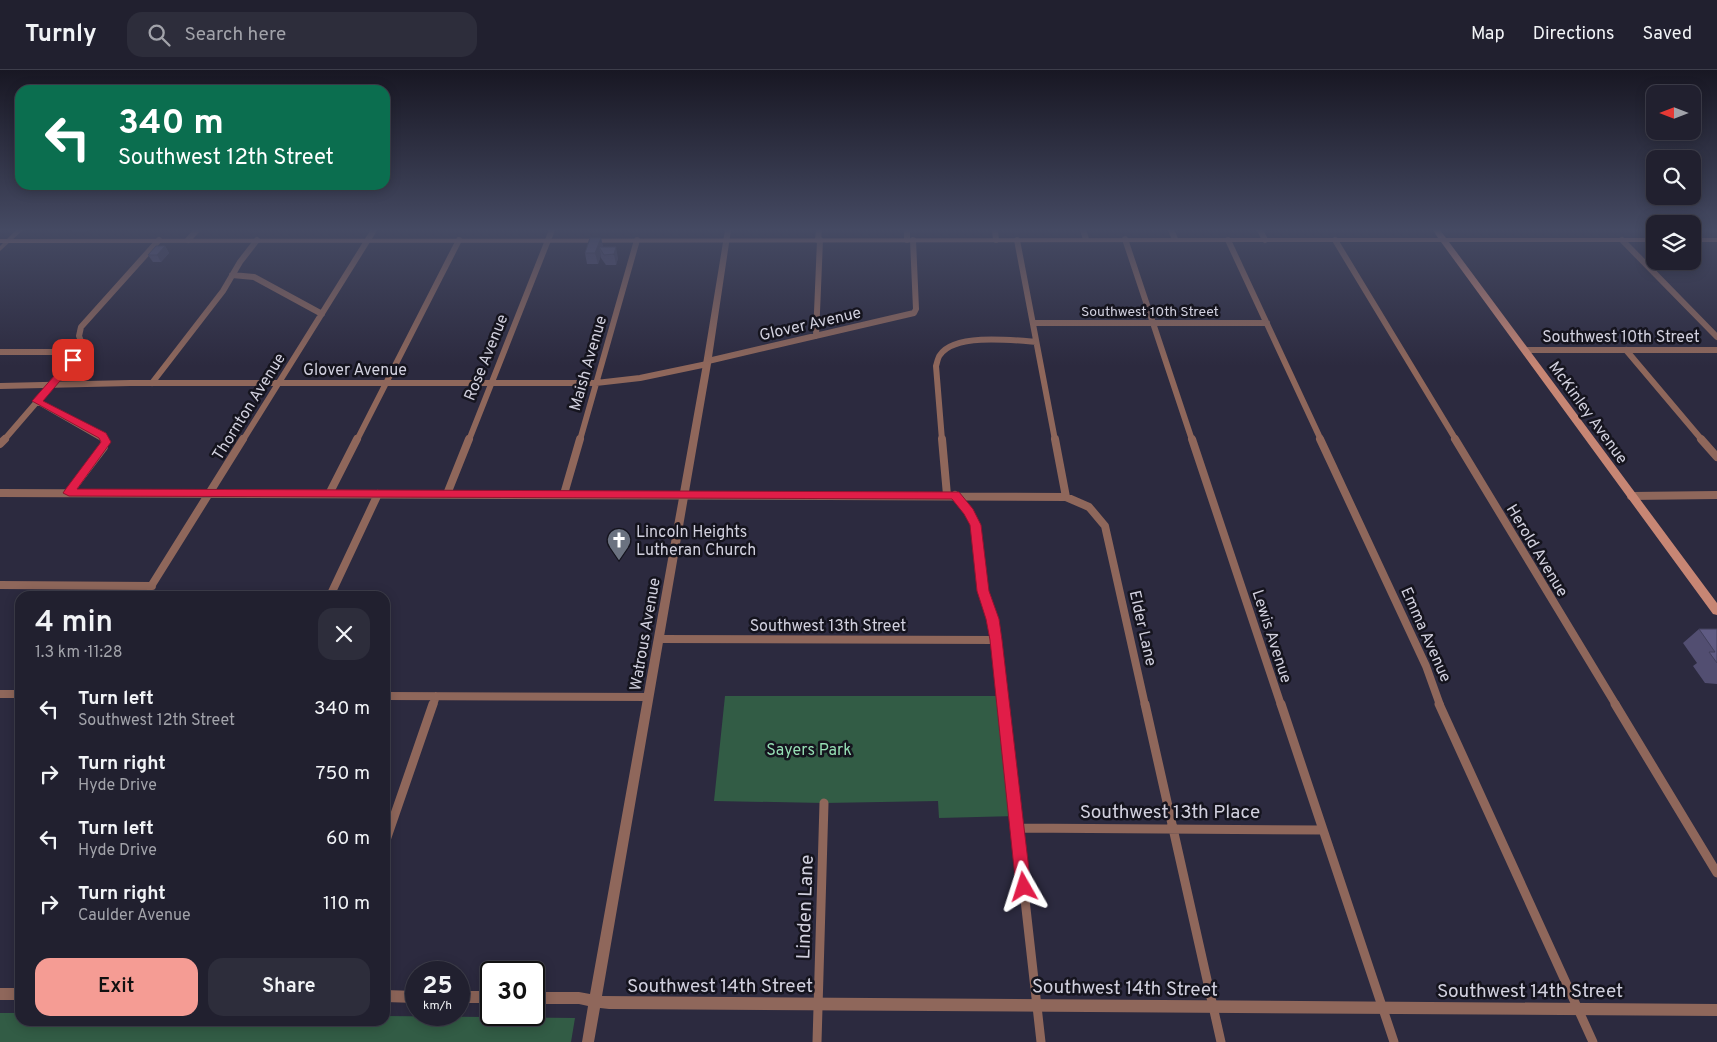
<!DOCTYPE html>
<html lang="en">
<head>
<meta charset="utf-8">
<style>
  :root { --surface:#21202f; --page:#2d2d3b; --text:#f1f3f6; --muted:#a2a3aa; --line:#3e3e4b; --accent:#f59c94 }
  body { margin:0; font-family:Overpass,sans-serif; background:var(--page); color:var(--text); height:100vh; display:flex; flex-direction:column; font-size:19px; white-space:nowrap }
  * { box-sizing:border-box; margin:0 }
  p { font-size:16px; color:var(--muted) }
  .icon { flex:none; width:28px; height:28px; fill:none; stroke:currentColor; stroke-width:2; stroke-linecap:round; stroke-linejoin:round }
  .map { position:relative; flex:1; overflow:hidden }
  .panel { position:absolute; left:15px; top:521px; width:375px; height:435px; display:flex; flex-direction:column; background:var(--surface); border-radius:15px; box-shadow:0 2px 12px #0003,0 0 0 1px var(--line) }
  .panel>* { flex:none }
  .hud { position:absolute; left:15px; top:15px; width:375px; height:105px; border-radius:15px; box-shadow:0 2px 12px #0003,0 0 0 1px var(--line); background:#0b6e4f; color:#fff; overflow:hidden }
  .needle { width:32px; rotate:270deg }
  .fabs { position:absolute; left:1646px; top:15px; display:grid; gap:10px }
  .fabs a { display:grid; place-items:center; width:55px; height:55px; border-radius:10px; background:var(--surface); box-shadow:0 2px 12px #0003,0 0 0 1px var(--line); font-size:25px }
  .speed { position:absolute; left:405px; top:891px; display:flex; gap:10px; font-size:25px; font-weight:700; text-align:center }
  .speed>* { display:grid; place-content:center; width:65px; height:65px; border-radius:50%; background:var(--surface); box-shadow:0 2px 12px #0003,0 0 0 1px var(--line); line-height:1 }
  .speed small { font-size:12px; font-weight:400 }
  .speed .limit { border:2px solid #111; border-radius:8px; background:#fff; color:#111 }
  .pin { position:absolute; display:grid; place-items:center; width:42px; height:42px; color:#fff; margin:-21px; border-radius:10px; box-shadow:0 2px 8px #0006 }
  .me { position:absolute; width:55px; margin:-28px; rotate:354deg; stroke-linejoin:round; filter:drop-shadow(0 0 4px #0008) }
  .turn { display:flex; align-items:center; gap:18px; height:105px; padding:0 20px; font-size:22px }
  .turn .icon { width:65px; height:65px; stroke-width:2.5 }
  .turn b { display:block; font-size:35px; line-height:42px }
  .round { display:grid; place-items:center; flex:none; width:52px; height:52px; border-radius:15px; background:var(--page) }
  .overview { display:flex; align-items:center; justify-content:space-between; height:85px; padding:0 20px }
  h1 { font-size:30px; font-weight:600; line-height:38px }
  .action { display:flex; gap:10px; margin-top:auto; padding:10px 20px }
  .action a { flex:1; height:58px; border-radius:15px; background:var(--accent); color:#111; font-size:20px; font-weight:600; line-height:58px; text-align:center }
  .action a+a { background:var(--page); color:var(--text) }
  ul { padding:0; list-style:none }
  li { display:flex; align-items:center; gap:15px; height:65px; padding:0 20px }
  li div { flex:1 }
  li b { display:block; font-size:19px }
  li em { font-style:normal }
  header { display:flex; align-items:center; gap:30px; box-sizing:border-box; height:70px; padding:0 25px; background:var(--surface); border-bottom:1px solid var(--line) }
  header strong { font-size:24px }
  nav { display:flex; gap:28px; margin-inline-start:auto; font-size:18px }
  .search { width:350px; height:45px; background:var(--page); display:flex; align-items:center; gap:12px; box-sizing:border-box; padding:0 18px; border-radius:15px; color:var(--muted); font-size:19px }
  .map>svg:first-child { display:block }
</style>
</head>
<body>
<header>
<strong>Turnly</strong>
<div class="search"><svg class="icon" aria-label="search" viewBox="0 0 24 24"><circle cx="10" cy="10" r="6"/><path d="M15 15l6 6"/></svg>Search here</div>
<nav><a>Map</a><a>Directions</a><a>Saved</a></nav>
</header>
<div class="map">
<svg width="1717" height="972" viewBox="0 0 1717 972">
  <rect width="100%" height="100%" fill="#2c2a3f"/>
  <path fill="#325c45" d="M725,626h277l14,120 -77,2 -1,-17 -114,2 -110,-2z
    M0,943h20v8h365v-5l190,2 -4,24h-571z"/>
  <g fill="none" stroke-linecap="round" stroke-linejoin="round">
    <path stroke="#8f675b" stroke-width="6" d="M907,160v10
      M995,160l1,10
      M1083,160l3,9
      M1171,160l4,9
      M1260,160l5,10
      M1125,169l67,201
      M188,170l9,-10
      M818,170l1,-10
      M1017,170l38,200
      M1228,170l93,200
      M1335,170l121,200
      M1622,170l95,97
      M232,205l22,2 68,37
      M1033,253h234
      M816,266l4,-96
      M1525,280h192
      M1626,280l76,90
      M0,282h78
      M708,291l206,-48 2,-4 -3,-69
      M152,313l71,-92 17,-29 17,-22
      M0,316l130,-3h466l44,-5 67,-14
      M37,331l68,39
      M4,370l69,-80 8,-19 -2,-5 2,-9 78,-87
      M243,370l131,-210
      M357,370l102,-200
      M469,370l83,-210
      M580,370l57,-200
      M942,370l-6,-74c1,-3 2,-9 4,-11 14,-22 73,-15 96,-13"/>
    <path stroke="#8f675b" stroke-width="8" d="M942,369l5,56
      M1055,369l11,58 23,10 16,19 40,179
      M1192,369l89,266
      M1320,369l106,227 14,39
      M1455,369l161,266
      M1701,369l16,18
      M0,374l5,-5
      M0,423l1066,4
      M69,423l35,-46v-8
      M329,424l28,-55
      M447,424l22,-55
      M564,424l16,-55
      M955,425l14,17 6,13 8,66 9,28 4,21 7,65
      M1631,426l86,-1
      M0,515l152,1
      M145,526l98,-157
      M330,526l48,-102
      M659,569l337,1
      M0,624h20
      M385,626l264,1
      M433,635l3,-9"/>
    <path stroke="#8f675b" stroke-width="9" d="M1003,634l38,338
      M1145,634l76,338
      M1281,634l113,338
      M1439,634l154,338
      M1615,634l102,169
      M1017,758l305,2
      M385,773l48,-139
      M817,972l7,-239"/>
    <path fill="#8f675b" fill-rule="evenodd" d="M16,160h7l-23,21v-5z
      M725,160h6l-20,134 -109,632 1115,8v12l-1108,-7 -9,-1 -6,34h-12l6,-36 -9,-2h-45v-12h45l11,2 113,-630z
      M0,918h20v12h-20z
      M385,920l31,1v12l-31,-1z
      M459,921h32v12h-32z"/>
    <path fill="#c78674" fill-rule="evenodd" d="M1433,160h7l6,8h209v4h-206l268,361v12l-4,-1 -272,-372 -1441,1v-4l1438,-1z
      M1692,168h25v4h-25z"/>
  </g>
  <path fill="#524e71" d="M72,160h16l-2,2h-14z
    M601,168l2,9 15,11 -2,7h-10l-5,-7v-3l-3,9h-11l-2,-11z
    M165,176l4,7 -8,9h-8l-5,-7z
    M1699,559h18v55l-12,-1 -12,-17 4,-3 -14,-20z"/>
  <path fill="#42405c" d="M601,168l2,10 -4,-1 2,8 -3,9 -3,-11z
    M165,176l4,7 -8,9 -4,-7z
    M616,177l2,11 -2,7 -2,-11z"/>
  <path fill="#5f5b83" stroke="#42405c" d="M590,168h11l-6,15h-10z
    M156,176h9l-8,9h-9z
    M599,177h17l-2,7 -10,1z
    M1699,559h18v34l-8,-11h6z"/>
  <linearGradient id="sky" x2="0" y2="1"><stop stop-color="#181723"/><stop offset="0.54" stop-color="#454a63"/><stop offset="1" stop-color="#454a63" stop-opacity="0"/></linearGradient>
  <rect width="1717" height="296" fill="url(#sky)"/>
  <path fill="#e11d48" stroke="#92132f" d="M73,287l5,3 -2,2 -33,39 63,32 5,9 -34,47 882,3 14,17 8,16 8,66 10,28 3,21 29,247 -2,5 -5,2 -5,-2 -3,-5 -26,-247 -4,-21 -9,-28 -7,-66 -6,-11 -12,-15 -883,-3 -6,-3 2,-3 36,-48 -2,-4 -67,-37 38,-43z"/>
  <defs>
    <g id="church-pin" transform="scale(1.25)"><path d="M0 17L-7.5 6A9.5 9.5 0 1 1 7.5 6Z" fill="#6b7280" stroke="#15141e"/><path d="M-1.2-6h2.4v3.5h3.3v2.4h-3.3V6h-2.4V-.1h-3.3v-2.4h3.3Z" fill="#fff"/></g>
  </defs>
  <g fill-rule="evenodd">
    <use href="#church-pin" x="619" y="470"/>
  </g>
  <g text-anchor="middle" stroke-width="5" stroke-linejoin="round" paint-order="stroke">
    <g font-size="14" fill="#d1d0de" stroke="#15141e">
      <text x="1150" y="246">Southwest 10th Street</text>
    </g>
    <g font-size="16" fill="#d1d0de" stroke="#15141e">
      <text transform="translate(810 253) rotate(-13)" y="6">Glover Avenue</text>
      <text x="1621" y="272">Southwest 10th Street</text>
      <text transform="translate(485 287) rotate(-68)" y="6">Rose Avenue</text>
      <text transform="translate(587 293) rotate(-74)" y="6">Maish Avenue</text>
      <text x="355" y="305">Glover Avenue</text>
      <text transform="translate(248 336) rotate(-58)" y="6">Thornton Avenue</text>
      <text transform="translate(1589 342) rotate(54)" y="6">McKinley Avenue</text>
      <text transform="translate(1538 480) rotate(59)" y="6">Herold Avenue</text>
      <text x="828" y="561">Southwest 13th Street</text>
      <text transform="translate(1144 558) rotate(77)" y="6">Elder Lane</text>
      <text transform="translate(644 564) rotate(-80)" y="6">Watrous Avenue</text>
      <text transform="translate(1427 564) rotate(66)" y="6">Emma Avenue</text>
      <text transform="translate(1273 566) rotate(72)" y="6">Lewis Avenue</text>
    </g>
    <g font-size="16" fill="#d1d0de" stroke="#15141e" text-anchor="start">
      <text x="636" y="467">Lincoln Heights<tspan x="636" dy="18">Lutheran Church</tspan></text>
    </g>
    <g font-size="16" fill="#96dfb5" stroke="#15141e">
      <text x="809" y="685">Sayers Park</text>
    </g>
    <g font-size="19" fill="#d1d0de" stroke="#15141e">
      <text x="1170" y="748">Southwest 13th Place</text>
      <text transform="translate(804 837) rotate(-88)" y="7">Linden Lane</text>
      <text x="720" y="922">Southwest 14th Street</text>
      <text transform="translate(1125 917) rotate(1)" y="7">Southwest 14th Street</text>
      <text x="1530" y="927">Southwest 14th Street</text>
    </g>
  </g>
</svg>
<div class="fabs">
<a><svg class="needle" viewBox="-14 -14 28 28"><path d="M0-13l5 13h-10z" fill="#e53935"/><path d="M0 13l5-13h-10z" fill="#a2a3aa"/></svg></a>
<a><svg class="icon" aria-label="search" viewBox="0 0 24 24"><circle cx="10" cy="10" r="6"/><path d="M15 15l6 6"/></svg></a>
<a><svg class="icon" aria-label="layers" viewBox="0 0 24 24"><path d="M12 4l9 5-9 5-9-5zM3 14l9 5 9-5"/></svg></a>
</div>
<div class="speed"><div>25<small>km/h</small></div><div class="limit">30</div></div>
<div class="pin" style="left:73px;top:290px;background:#d93025"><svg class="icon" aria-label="arrive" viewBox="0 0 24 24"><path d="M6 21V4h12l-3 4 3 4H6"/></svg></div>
<svg class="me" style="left:1024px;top:817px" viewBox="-20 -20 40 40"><path d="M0-17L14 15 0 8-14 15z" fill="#e11d48" stroke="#fff" stroke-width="4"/></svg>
<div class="hud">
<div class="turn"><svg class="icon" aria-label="left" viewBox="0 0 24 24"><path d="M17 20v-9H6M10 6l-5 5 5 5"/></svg><div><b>340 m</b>Southwest 12th Street</div></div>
</div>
<section class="panel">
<div class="overview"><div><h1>4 min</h1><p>1.3 km · 11:28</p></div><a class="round"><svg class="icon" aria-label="close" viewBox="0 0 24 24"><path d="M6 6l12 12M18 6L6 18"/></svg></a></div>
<ul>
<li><svg class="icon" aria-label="left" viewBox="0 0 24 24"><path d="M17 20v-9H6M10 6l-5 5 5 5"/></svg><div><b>Turn left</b><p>Southwest 12th Street</p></div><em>340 m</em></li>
<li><svg class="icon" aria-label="right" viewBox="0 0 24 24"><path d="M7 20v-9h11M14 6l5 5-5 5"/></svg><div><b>Turn right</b><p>Hyde Drive</p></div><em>750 m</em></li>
<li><svg class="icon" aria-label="left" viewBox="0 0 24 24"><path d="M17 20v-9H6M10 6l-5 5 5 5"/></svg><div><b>Turn left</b><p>Hyde Drive</p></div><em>60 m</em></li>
<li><svg class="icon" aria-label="right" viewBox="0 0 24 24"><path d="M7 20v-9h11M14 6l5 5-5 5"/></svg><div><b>Turn right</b><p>Caulder Avenue</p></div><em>110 m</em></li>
</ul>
<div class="action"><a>Exit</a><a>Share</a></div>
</section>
</div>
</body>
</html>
